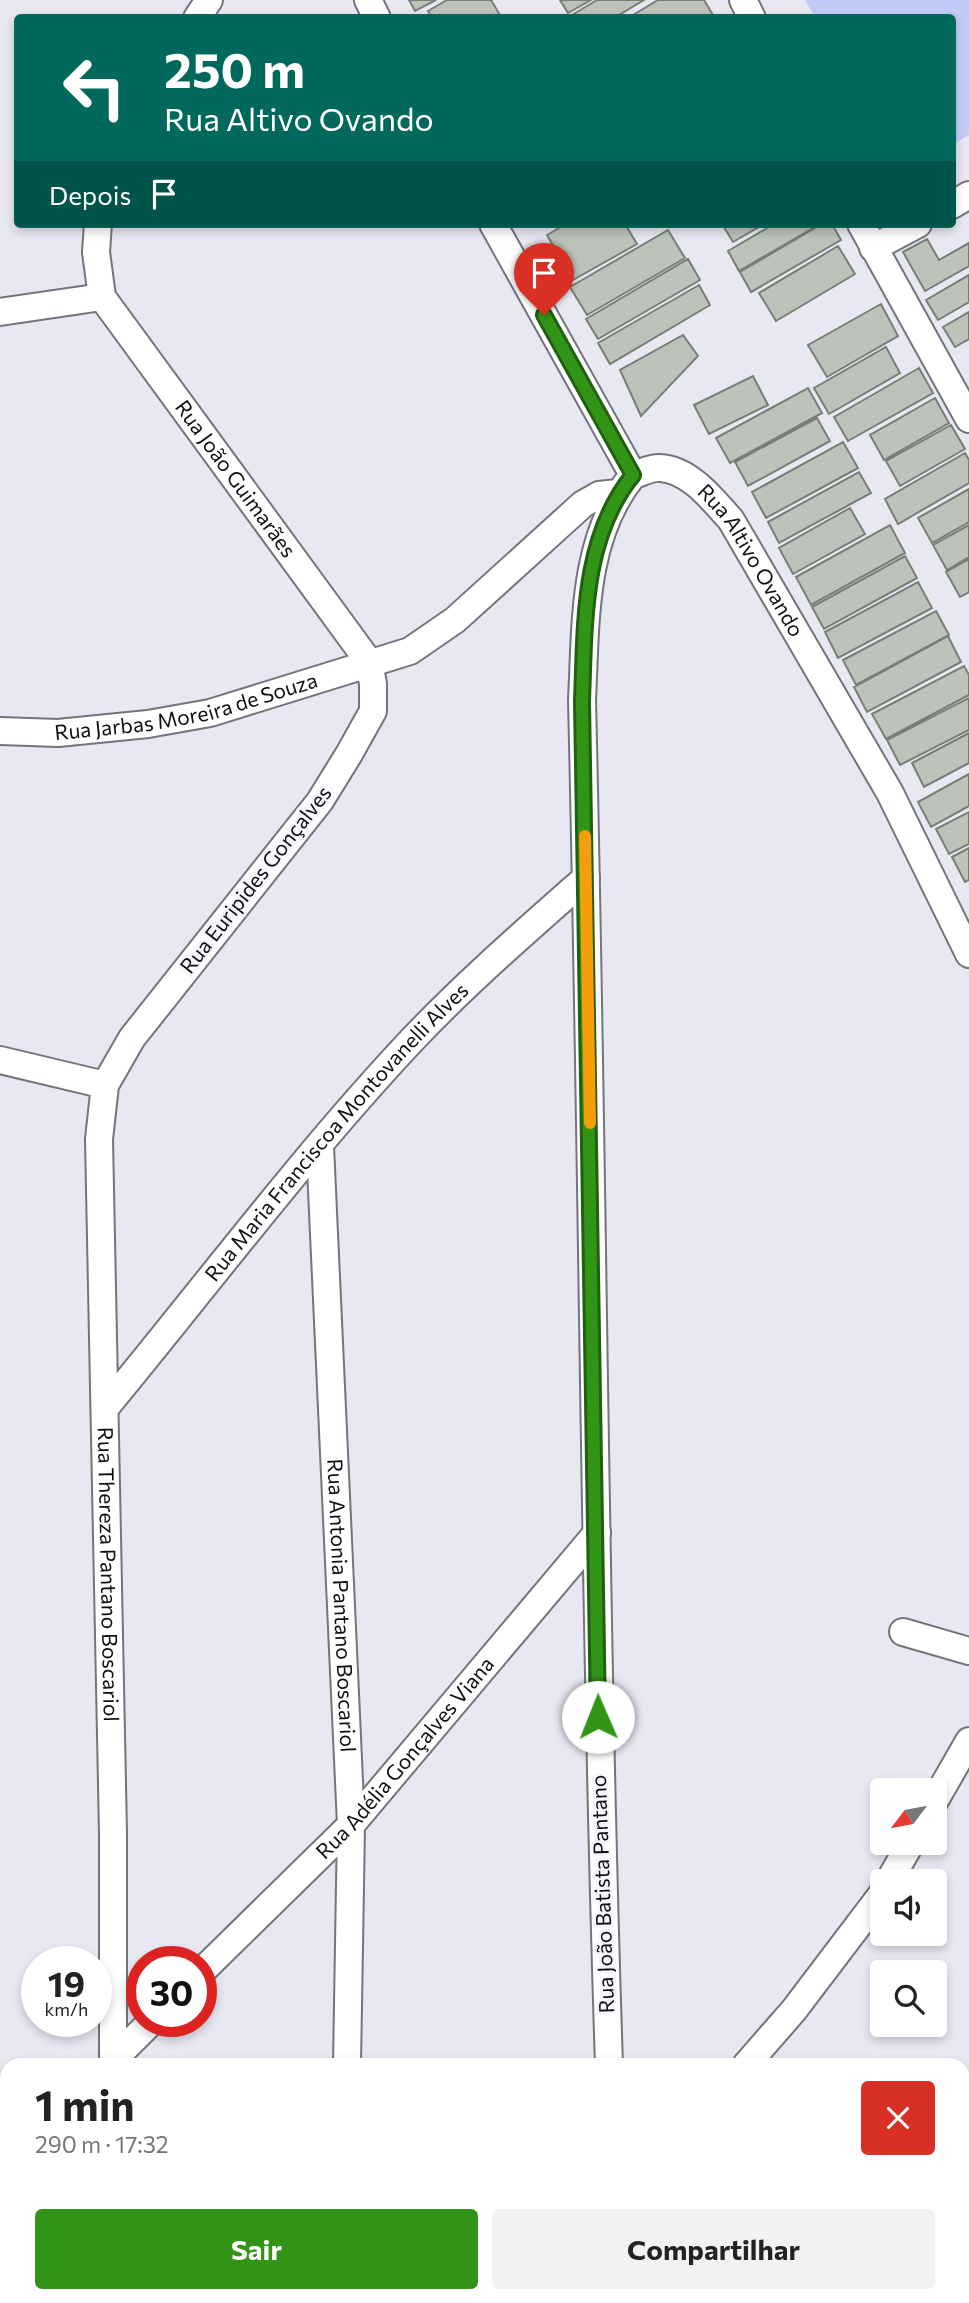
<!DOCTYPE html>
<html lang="pt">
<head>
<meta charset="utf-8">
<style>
  :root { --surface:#fff; --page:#f2f2f2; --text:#222; --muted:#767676; --accent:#319417 }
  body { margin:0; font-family:Commissioner,sans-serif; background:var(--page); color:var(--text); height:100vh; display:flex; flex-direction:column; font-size:26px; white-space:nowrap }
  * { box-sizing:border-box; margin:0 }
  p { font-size:23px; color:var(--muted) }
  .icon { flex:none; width:38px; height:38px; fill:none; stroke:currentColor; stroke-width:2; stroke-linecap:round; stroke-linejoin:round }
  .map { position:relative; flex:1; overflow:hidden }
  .side { position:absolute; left:0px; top:2058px; width:970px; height:245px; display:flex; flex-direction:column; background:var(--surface); border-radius:21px 21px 0 0; box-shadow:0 4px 10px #0003 }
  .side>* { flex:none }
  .banner { position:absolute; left:14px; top:14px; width:942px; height:214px; border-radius:7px; box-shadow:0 4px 10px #0003; background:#00695c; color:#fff; overflow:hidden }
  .needle { width:46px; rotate:238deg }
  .tools { position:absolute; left:870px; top:1778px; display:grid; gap:14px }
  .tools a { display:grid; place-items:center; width:77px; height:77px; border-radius:7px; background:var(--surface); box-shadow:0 4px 10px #0003; font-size:35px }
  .speed { position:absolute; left:21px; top:1946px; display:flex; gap:14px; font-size:35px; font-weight:700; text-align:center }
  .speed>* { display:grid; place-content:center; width:91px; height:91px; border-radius:50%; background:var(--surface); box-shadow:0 4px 10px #0003; line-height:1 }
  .speed small { font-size:18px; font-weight:400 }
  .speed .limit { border:10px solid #d22; background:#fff; color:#111 }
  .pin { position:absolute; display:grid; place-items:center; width:60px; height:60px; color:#fff; margin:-72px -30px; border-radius:50% 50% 50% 0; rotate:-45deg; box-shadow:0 0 7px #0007 }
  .pin .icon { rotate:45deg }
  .me { position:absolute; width:77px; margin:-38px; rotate:359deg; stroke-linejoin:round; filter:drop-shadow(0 0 5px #0008) }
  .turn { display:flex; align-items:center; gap:24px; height:147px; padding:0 35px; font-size:32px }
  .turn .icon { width:91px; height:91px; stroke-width:2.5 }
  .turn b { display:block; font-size:49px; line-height:60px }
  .then { display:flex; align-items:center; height:66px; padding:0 35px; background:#0003; gap:14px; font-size:26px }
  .round { display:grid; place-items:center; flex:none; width:74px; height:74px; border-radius:7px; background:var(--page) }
  .headline { display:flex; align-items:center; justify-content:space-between; height:119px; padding:0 35px }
  h1 { font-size:42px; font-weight:700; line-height:52px }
  .cta { display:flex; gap:14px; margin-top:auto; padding:14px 35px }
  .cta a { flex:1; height:80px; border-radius:7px; background:var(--accent); color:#fff; font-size:28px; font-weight:700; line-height:80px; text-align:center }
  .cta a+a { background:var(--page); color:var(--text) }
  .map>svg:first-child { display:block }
</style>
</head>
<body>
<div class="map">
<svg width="969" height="2303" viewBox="0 0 969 2303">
  <rect width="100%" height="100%" fill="#e7e8f2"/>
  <path fill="#c4caf6" d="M805,0h164v135l-17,10v-127l-137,-1z"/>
  <path fill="#bdc3bb" stroke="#797f77" stroke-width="2" d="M409,0h27l-21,11z
    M447,0h44l9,15 -68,3 -4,-7z
    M560,0h31l-23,13z
    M597,0h47l-30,18h-40l-2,-3z
    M658,0h46l9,15 -85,3z
    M566,224h59l12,20 -64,36 -26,-45z
    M722,224h42l-31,18z
    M774,224h46l-81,47 -11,-20z
    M822,224h10l9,16 -90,52 -11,-20z
    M668,230l17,28 -98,57 -17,-28z
    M927,239l12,21 30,-17v23l-44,25 -22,-39z
    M838,246l17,28 -79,47 -17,-28z
    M688,259l12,21 -102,59 -12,-20z
    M969,275v27l-31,18 -12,-20z
    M699,285l11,20 -100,59 -12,-21z
    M881,304l17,32 -71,41 -19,-32z
    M969,312v27l-14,8 -12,-20z
    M683,335l15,21 -57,60 -21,-46z
    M886,347l14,26 -71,41 -15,-26z
    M919,368l14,25 -85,48 -14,-24z
    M753,376l15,29 -59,29 -15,-29z
    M808,388l14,25 -92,50 -14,-25z
    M935,398l14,25 -65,37 -14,-25z
    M817,418l13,23 -82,45 -13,-24z
    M951,425l14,24 -65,37 -14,-25z
    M843,442l15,26 -92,50 -14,-26z
    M965,453l4,7v23l-71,41 -13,-25z
    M859,472l12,21 -92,50 -11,-21z
    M969,489v33l-37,21 -14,-25z
    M850,508l15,26 -72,40 -14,-26z
    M890,525l15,28 -94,52 -15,-28z
    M969,525v32l-22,13 -14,-25z
    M905,556l12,22 -93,51 -12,-22z
    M969,559v33l-9,5 -14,-25z
    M918,582l14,26 -94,50 -13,-26z
    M936,611l13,24 -93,50 -13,-25z
    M948,636l13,26 -94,50 -13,-25z
    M964,666l5,9v20l-83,44 -14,-25z
    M969,698v32l-69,35 -13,-25z
    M969,733v30l-45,24 -12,-24z
    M969,774v32l-38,21 -13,-25z
    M969,812v32l-20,10 -13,-25z
    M969,848v32l-4,2 -13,-25z
    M967,2259l2,44h-6l-8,-7h7v-31z"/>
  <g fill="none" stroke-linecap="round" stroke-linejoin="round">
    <g stroke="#73757d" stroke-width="30">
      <g id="minor">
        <path d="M368,0l9,18"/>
        <path d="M743,0l9,18"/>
        <path d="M197,18l12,-18"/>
        <path d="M952,205l17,-10"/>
        <path id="s1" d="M98,224l-2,28 6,45 267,365 4,22v27l-24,43 -29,47 -188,237 -27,47 -6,54 14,695v231"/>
        <path d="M493,224l140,251"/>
        <path d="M861,224l108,195"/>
        <path d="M873,248l45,-24"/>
        <path d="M0,312l102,-15"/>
        <path id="s2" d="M633,475c8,-2 19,-8 27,-7 29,1 53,32 71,52l159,273 79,161"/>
        <path id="s3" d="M0,731l58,2 90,-9 62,-11 200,-62 45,-31 128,-116 16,-9 19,-2"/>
        <path d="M0,1060l105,25"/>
        <path id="s4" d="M320,1146l31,679 -4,240"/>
        <path id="s5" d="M106,1407c101,-122 197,-251 306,-367 54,-57 115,-110 174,-162"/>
        <path d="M903,1632l66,19"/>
        <path d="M934,1802l35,-61"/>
        <path d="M889,1881l22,-38"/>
        <path id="s6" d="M201,1972l150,-147 246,-292"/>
        <path d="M114,2059l38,-38"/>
        <path d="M609,2065c-15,-455 -16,-910 -27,-1365 4,-77 0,-162 51,-225"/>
        <path d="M746,2065l48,-55 88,-116"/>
        <path d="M0,2105l7,-1"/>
        <path d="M962,2192l7,-8"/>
        <path d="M118,2296v7"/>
        <path d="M346,2296v7"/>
        <path d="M910,2296l9,7"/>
        <path d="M526,2303l6,-7"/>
        <path d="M868,2303l7,-7"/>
      </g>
    </g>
    <use href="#minor" stroke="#fff" stroke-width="26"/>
  </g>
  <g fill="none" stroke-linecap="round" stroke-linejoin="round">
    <g stroke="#20600f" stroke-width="18">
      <path id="route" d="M544,315l89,160c-51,63 -48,148 -51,226l16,1016"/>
    </g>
    <use href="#route" stroke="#319417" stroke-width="12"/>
    <path stroke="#f59e0b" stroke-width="12" d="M585,836l5,287"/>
  </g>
  <g text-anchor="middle" stroke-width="6" stroke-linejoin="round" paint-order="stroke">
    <g font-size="21" fill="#0e0f12" stroke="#f5f6fe">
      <text dy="7" stroke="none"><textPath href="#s1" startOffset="299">Rua João Guimarães</textPath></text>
      <text dy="7" stroke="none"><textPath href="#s2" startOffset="163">Rua Altivo Ovando</textPath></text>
      <text dy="7" stroke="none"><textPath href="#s3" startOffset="189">Rua Jarbas Moreira de Souza</textPath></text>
      <text transform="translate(256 880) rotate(-52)" y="7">Rua Euripides Gonçalves</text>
      <text dy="7" stroke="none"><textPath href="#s5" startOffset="359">Rua Maria Franciscoa Montovanelli Alves</textPath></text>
      <text dy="7" stroke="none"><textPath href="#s1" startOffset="1526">Rua Thereza Pantano Boscariol</textPath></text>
      <text dy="7" stroke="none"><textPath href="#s4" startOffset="460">Rua Antonia Pantano Boscariol</textPath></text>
      <text dy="7" stroke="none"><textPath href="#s6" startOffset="296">Rua Adélia Gonçalves Viana</textPath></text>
      <text transform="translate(603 1894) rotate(-92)" y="7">Rua João Batista Pantano</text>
    </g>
  </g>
</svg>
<div class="tools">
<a><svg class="needle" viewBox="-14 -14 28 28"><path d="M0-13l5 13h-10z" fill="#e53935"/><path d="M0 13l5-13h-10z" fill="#767676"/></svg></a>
<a><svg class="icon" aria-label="sound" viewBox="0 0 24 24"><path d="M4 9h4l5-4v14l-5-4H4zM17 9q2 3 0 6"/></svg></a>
<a><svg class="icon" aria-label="search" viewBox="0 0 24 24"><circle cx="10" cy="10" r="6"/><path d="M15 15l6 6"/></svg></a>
</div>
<div class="speed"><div>19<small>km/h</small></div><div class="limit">30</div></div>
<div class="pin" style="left:544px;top:315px;background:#d93025"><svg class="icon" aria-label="arrive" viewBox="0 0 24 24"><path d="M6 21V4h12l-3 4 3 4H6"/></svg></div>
<svg class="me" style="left:598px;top:1717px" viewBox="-20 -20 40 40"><circle r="19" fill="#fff"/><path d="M0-13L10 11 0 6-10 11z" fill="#319417"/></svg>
<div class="banner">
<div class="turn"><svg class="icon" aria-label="left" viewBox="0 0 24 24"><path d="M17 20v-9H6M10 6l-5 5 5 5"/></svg><div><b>250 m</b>Rua Altivo Ovando</div></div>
<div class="then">Depois<svg class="icon" aria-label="arrive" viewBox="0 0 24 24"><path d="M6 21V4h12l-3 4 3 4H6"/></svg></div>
</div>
<section class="side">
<div class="headline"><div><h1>1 min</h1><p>290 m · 17:32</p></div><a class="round" style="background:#d93025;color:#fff"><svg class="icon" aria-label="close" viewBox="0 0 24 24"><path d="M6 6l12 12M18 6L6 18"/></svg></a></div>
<div class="cta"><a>Sair</a><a>Compartilhar</a></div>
</section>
</div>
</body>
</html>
